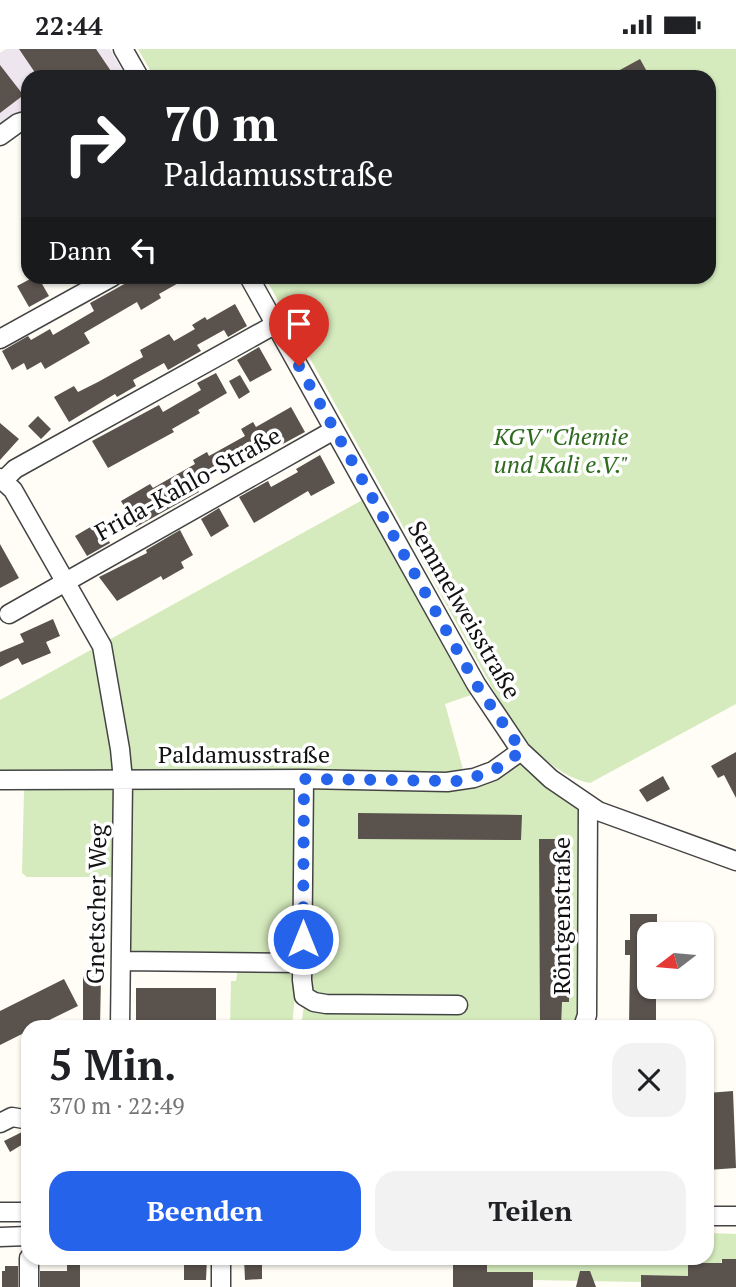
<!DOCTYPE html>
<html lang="de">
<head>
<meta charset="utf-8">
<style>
  :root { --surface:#fff; --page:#f2f2f2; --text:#202124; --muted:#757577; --accent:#2563eb }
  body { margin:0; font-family:"PT Serif",serif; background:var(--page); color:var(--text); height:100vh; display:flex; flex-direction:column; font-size:26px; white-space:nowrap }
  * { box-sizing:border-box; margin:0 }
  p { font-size:23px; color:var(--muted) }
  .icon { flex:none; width:38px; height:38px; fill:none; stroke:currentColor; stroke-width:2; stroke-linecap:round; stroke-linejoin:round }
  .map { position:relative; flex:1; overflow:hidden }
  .details { position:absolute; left:21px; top:971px; width:693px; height:245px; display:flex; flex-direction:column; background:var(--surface); border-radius:21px; box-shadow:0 2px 5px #0004 }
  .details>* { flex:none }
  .guide { position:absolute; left:21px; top:21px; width:695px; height:214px; border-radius:21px; box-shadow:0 2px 5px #0004; background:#202124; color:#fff; overflow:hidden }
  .needle { width:46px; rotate:254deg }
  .tools { position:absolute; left:637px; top:873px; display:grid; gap:14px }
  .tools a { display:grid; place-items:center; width:77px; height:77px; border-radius:14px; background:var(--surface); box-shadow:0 2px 5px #0004; font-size:35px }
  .pin { position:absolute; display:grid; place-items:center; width:60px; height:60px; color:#fff; margin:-72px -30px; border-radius:50% 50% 50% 0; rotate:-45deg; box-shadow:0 0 7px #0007 }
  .pin .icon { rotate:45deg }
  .me { position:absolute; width:77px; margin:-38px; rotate:0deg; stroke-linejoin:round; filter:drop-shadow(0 0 5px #0008) }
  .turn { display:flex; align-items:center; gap:24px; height:147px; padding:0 28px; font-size:32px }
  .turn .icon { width:91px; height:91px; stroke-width:2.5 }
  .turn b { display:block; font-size:49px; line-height:60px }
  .then { display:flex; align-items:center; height:66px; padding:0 28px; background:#0003; gap:14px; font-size:26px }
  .round { display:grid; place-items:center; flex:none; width:74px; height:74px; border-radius:21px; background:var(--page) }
  .head { display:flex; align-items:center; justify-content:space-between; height:119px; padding:0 28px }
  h1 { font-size:42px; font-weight:600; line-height:52px }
  .button { display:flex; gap:14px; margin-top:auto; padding:14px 28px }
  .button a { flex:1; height:80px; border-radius:21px; background:var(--accent); color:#fff; font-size:28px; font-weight:600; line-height:80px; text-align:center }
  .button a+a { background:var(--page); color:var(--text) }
  .status { display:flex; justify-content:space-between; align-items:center; height:49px; padding:0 35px; background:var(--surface); direction:ltr }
  .status svg { height:19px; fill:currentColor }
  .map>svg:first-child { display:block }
</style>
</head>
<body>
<div class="status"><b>22:44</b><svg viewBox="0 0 49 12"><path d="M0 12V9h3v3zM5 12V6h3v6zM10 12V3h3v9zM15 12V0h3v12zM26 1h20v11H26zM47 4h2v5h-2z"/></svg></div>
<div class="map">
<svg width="736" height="1238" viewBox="0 0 736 1238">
  <rect width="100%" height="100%" fill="#fffdf5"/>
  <path fill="#eee6ef" d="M6,0h104l16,28h-98v33h-5l-23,17v-74z"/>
  <path fill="#d5ebbd" d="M138,0h598v655l-146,79c-31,-6 -55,-32 -75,-54l-250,-452h444v-200h-555z
    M366,449l105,197 -26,9 19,69c-49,6 -100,-3 -149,-4 -105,0 -210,3 -315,2v-71z
    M523,714l54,45 5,17 2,180 -8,22h-275l6,-43 3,-195 132,3 46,-11z
    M134,736h164l-3,166 -4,4 -156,-2 -7,-6 -2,-151z
    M30,738h84l4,4v86h-91l-5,-4 2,-82z
    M289,917l8,7 -5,54h-62l1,-46h5l2,-13z
    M707,1184l29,1v25h-14l-1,4h-32l-1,13 -46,-1 -1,7 -108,-2v-8h-46l-1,-11 -87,1 -1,-4h309z"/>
  <path fill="#5a524d" d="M19,0h77l19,28h-77z
    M640,10l10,18h-43z
    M0,16l21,27v5l-21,16z
    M34,228h4l11,19 -20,11 -12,-21z
    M137,228h52l-30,17 2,4 -20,12 -4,-8 -53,31 6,10 -45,26 -4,-7 -14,8 -3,-7 -12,7 -10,-19 26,-15 3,4 19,-11 3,6 41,-24 -4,-8z
    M235,255l12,22 -19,11 -4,-7 -27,15 4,6 -33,19 -4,-7 -31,17 3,6 -19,11 -2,-3 -46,28 -15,-25 20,-11 4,6 20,-10 45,-25 -3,-7 29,-16 5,7 21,-12 -3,-4 13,-8 2,3z
    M259,298l13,23 -22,12 -13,-22z
    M216,324l11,20 -29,17 2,3 -28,16 2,3 -66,36 -16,-27 67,-36 4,7 38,-22 -4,-7z
    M240,326l10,17 -11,7 -10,-18z
    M291,358l14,25 -26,14 -7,-12 -31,18 5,9 -20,12 -3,-6 -29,16 5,9 -63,35 -15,-26 29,-17 3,4 42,-24 -2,-4 14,-8 2,4 36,-20 -4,-7 12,-7 3,5z
    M38,367l13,13 -10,10 -13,-13z
    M0,374l19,16 -19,21z
    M320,406l15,28 -24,13 -3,-5 -54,32 -15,-26 29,-16 3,6 27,-15 -2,-3z
    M219,459l10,18 -18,11 -10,-18z
    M99,473l11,21 -23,13 -12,-20z
    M180,481l13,25 -12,7 3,6 -21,12 -2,-4 -44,25 -18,-24 48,-24 -1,-3z
    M0,495l19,34 -19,10z
    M53,570l7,17 -14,6 5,11 -29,12 -4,-7 -18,9v-15l24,-10 -4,-8z
    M736,703v46l-12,-23 -6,3 -7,-12z
    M663,727l7,13 -23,13 -8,-12z
    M358,764l164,2 -1,25 -163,-1z
    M539,790h28l2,163h-7l-1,25h-21z
    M630,865h27v21h-8v52h7v35h-5v5h-22l1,-72h-5v-15h5z
    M83,927h18l-1,51h-17z
    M64,930l14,27 -43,21h-7v4l-28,14v-34z
    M136,939h80v39h-80z
    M733,1042l3,77 -29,2v-77z
    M28,1080v12l-18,11 -6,-11z
    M67,1209h13v29h-40v-16h27z
    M184,1209h23l-1,22h-22z
    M244,1209h18v21l-17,1z
    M722,1210h14v28h-95v-12l47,1v-13h34z
    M453,1211l34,1v11h46v15h-80z
    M5,1217h13v21h-16v-16h3z
    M580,1222h10l6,16h-20z"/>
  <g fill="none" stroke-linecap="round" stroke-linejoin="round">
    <g stroke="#444" stroke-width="21">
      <path id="minor" d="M123,0l16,28
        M0,87l18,-13 10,-3
        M249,228l227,407 45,67 30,28 47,32 138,50
        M0,290l112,-62
        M0,429l13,12 89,156 18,103 3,31 -3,247
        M4,431l11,-11 261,-145
        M9,565l325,-184
        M304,730l-2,201 2,16 10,6 12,2 132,1
        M0,731l304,-1 143,3 27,-4 19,-7 28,-20
        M122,912l181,2
        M583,978l4,-12 1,-210
        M0,1074l12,-6 12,2 4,-2
        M0,1163h28
        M707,1167h29
        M0,1188l28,-1
        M29,1209v29
        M221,1238v-29"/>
    </g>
    <use href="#minor" stroke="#fff" stroke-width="18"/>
  </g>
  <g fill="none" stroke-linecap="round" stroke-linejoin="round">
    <path stroke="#2563eb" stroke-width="12" stroke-dasharray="0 21.6" d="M299,317l177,318 46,67 -29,20 -32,10 -157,-2 -1,160"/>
  </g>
  <g text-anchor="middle" stroke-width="7" stroke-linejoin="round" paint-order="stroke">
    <g font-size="24" font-style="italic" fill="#2f6b1f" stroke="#fff">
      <text x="561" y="396">KGV "Chemie<tspan x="561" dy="28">und Kali e.V."</tspan></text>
    </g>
    <g font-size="24" fill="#111" stroke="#fff">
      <text transform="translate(188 435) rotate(-29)" y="8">Frida-Kahlo-Straße</text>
      <text transform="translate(464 561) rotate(60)" y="8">Semmelweisstraße</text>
      <text x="244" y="714">Paldamusstraße</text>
      <text transform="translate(97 855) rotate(-89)" y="8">Gnetscher Weg</text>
      <text transform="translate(562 867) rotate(-90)" y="8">Röntgenstraße</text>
    </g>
  </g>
</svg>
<div class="tools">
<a><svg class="needle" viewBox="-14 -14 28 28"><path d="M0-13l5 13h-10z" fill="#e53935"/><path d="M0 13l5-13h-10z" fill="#757577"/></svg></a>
</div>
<div class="pin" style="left:299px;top:317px;background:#d93025"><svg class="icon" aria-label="arrive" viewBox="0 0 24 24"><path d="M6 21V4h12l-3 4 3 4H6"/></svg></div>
<svg class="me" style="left:303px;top:890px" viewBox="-20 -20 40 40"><circle r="17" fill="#2563eb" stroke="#fff" stroke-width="3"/><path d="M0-11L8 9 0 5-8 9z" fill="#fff"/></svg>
<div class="guide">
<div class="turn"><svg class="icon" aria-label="right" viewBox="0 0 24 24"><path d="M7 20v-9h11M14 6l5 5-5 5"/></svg><div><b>70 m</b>Paldamusstraße</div></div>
<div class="then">Dann<svg class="icon" aria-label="left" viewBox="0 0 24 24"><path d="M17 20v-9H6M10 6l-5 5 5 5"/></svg></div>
</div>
<section class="details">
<div class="head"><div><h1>5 Min.</h1><p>370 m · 22:49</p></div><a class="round"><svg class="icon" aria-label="close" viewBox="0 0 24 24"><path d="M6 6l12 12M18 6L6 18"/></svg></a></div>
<div class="button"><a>Beenden</a><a>Teilen</a></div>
</section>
</div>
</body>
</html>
